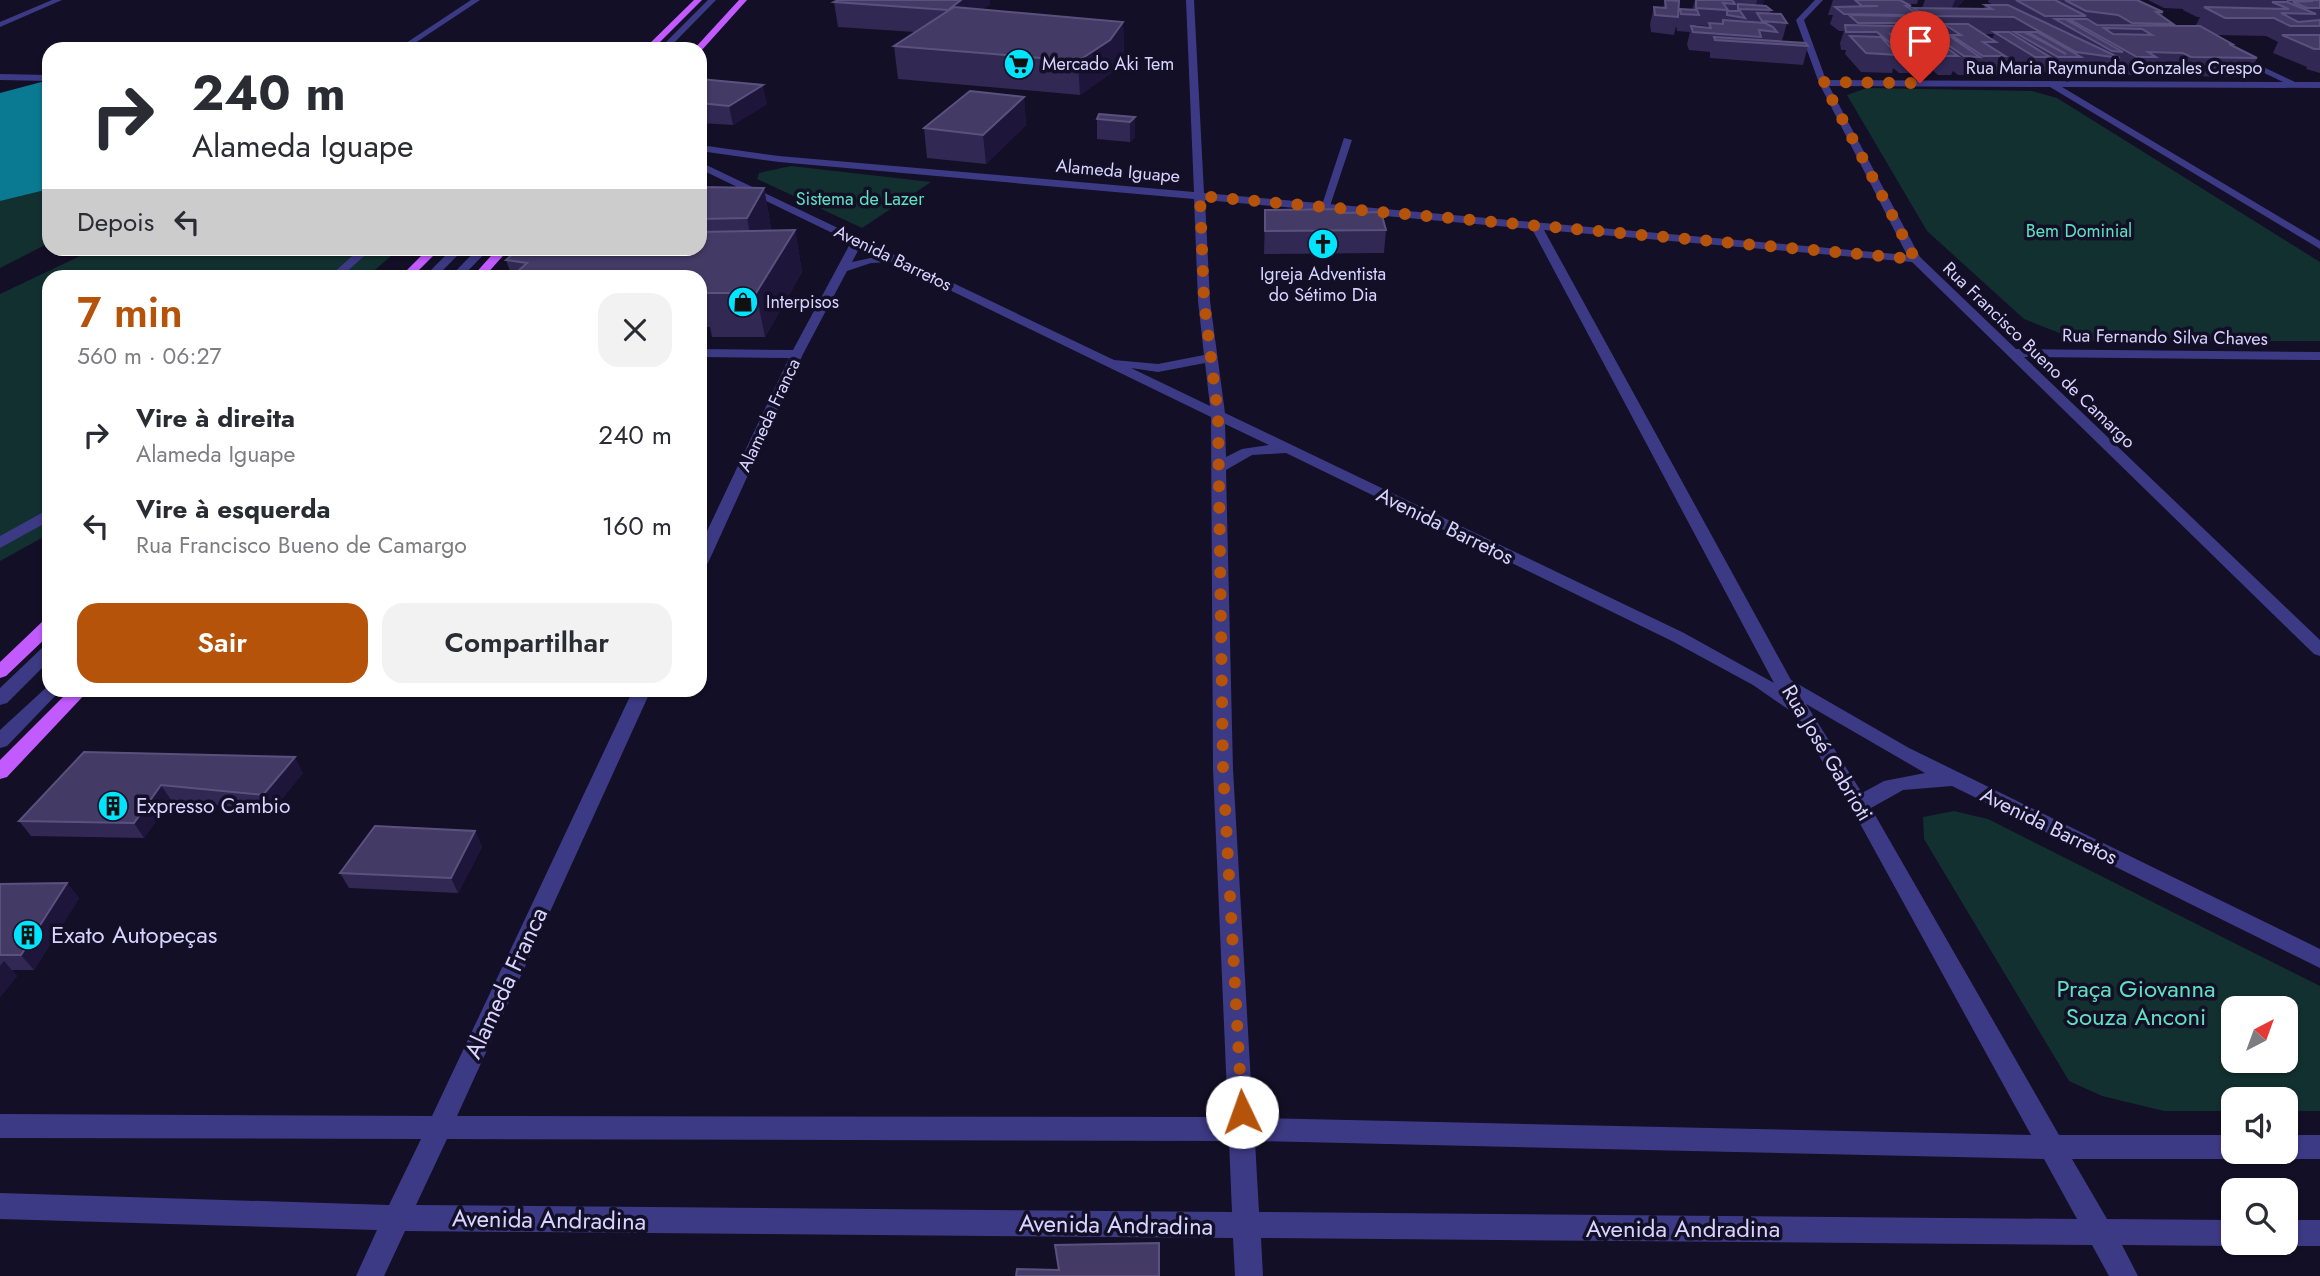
<!DOCTYPE html>
<html lang="pt">
<head>
<meta charset="utf-8">
<style>
  :root { --surface:#fff; --page:#f2f2f3; --text:#2b2b33; --muted:#7c7c81; --accent:#b45309 }
  body { margin:0; font-family:Jost,sans-serif; background:var(--page); color:var(--text); height:100vh; display:flex; flex-direction:column; font-size:26px; white-space:nowrap }
  * { box-sizing:border-box; margin:0 }
  p { font-size:23px; color:var(--muted) }
  .icon { flex:none; width:38px; height:38px; fill:none; stroke:currentColor; stroke-width:2; stroke-linecap:round; stroke-linejoin:round }
  .map { position:relative; flex:1; overflow:hidden }
  .details { position:absolute; left:42px; top:270px; width:665px; height:427px; display:flex; flex-direction:column; background:var(--surface); border-radius:21px; box-shadow:0 2px 5px #0004 }
  .details>* { flex:none }
  .hud { position:absolute; left:42px; top:42px; width:665px; height:214px; border-radius:21px; box-shadow:0 2px 5px #0004; background:#fff; color:var(--text); overflow:hidden }
  .needle { width:46px; rotate:41deg }
  .buttons { position:absolute; left:2221px; top:996px; display:grid; gap:14px }
  .buttons a { display:grid; place-items:center; width:77px; height:77px; border-radius:14px; background:var(--surface); box-shadow:0 2px 5px #0004; font-size:35px }
  .pin { position:absolute; display:grid; place-items:center; width:60px; height:60px; color:#fff; margin:-72px -30px; border-radius:50% 50% 50% 0; rotate:-45deg; box-shadow:0 0 7px #0007 }
  .pin .icon { rotate:45deg }
  .me { position:absolute; width:77px; margin:-38px; rotate:357deg; stroke-linejoin:round; filter:drop-shadow(0 0 5px #0008) }
  .turn { display:flex; align-items:center; gap:24px; height:147px; padding:0 35px; font-size:32px }
  .turn .icon { width:91px; height:91px; stroke-width:2.5 }
  .turn b { display:block; font-size:49px; line-height:60px }
  .then { display:flex; align-items:center; height:66px; padding:0 35px; background:#0003; gap:14px; font-size:26px }
  .round { display:grid; place-items:center; flex:none; width:74px; height:74px; border-radius:21px; background:var(--page) }
  .head { display:flex; align-items:center; justify-content:space-between; height:119px; padding:0 35px }
  h1 { font-size:42px; font-weight:600; line-height:52px; color:var(--accent) }
  .action { display:flex; gap:14px; margin-top:auto; padding:14px 35px }
  .action a { flex:1; height:80px; border-radius:21px; background:var(--accent); color:#fff; font-size:28px; font-weight:600; line-height:80px; text-align:center }
  .action a+a { background:var(--page); color:var(--text) }
  ul { padding:0; list-style:none }
  li { display:flex; align-items:center; gap:21px; height:91px; padding:0 35px }
  li div { flex:1 }
  li b { display:block; font-size:26px }
  li em { font-style:normal }
  .map>svg:first-child { display:block }
</style>
</head>
<body>
<div class="map">
<svg width="2320" height="1276" viewBox="0 0 2320 1276">
  <rect width="100%" height="100%" fill="#130f26"/>
  <path fill="#12302f" fill-rule="evenodd" d="M1867,88l165,3 25,7 263,164v79h-225l-33,-7 -38,-15 -97,-88 -80,-136z
    M0,99h49v29l-49,-9z
    M49,147v96l-49,25v-105z
    M791,166l140,16 -69,46 -105,-49 2,-6z
    M95,249h304l-31,27h-319v258l-49,27v-267z
    M1954,811l34,8 332,167v125h-34v-12h-53v12h-69l-62,-15 -33,-15 -145,-242 -1,-22zM2233,1008h53v52h-53z"/>
  <g fill="none" stroke-linecap="round" stroke-linejoin="round">
    <path fill="#0a7a92" fill-rule="evenodd" d="M0,109l49,12v35l-24,15 -25,6z"/>
    <path fill="#0a7a92" fill-rule="evenodd" d="M49,80v109l-49,12v-108z"/>
    <path fill="#3d3a85" fill-rule="evenodd" d="M708,0h8l-48,49h-9z
      M1344,138l8,2 -22,66 -9,2z
      M361,248h12l-31,28h-12z
      M453,248h12l-28,28h-12z
      M478,248h12l-27,28h-12z
      M49,509v12l-49,27v-12z
      M49,645v16l-42,42 -7,2v-17l43,-41z
      M49,685v5h11l-3,4 -50,52 -7,2v-18z"/>
    <path fill="#3d3a85" fill-rule="evenodd" d="M52,0h10l-62,27v-5z
      M471,0h9l-74,49h-9z
      M1186,0h8l10,193 703,62 -88,-172 -23,-63 19,-20h8l-19,20 22,60 457,2 -52,-25 3,-4 61,29h25v6l-258,-1 258,154v8l-270,-162 -221,-1 91,171 96,92 304,3v8l-296,-3 296,283v16l-6,-2 -402,-392 -368,-32 247,450 118,68 411,201v19l-368,-182 -49,4 -32,18 188,327h174v17h11l-2,3 -9,4h-161l35,60 126,1v22h9l-9,4 -111,-1 16,31h-29l-17,-31 -831,-7 2,38h-28l-2,-38 -828,-7 -21,45h-28l21,-46 -377,-11v-26l389,12 32,-66 -421,-1v-24l432,2 201,-426h18l-194,426 771,1 -15,-348 -2,-352 -319,-155 -21,1 -24,8 -44,83 -95,209 -8,5v-22l89,-188 -89,-1v-8l93,1 58,-108 -151,-73v-7l414,198 44,4 46,-9 -6,-54 -4,-102 -415,-37 -79,-11v-6l79,11 415,36zM1205,200l327,29 242,454 -90,-50 -459,-220 -15,-112zM860,247l20,9 -28,6zM1205,363l5,43 -79,-38 27,4zM1225,424l44,21 -27,4 -16,8zM1286,453l386,188 81,44 39,27 60,97 179,326 -778,-17 -20,-349 -7,-299 26,-15zM1806,704l119,69 -41,8 -22,12zM447,1139l782,2 3,71 -816,-7zM1255,1141l789,18 33,60 -818,-7z
      M0,74l49,1v6l-49,-1z
      M2286,1135h34v24h-34l-9,-4 -2,-3h11z
      M2286,1220h34v26h-34l-9,-4h9z"/>
    <path fill="#c25bff" fill-rule="evenodd" d="M694,0h8l-49,49h-9z
      M739,0h8l-46,51 -7,-2z
      M429,248h12l-28,28h-12z
      M498,248h12l-25,28h-12z
      M49,620v15l-43,41 -6,2v-16l43,-41z
      M70,690h19l-82,87 -7,2v-19z"/>
  </g>
  <path fill="#312854" fill-rule="evenodd" d="M1665,0l13,17 -4,18 -23,-3 -1,-8 4,-17 9,1z
    M1695,0h69l-2,6 9,4 -1,3 17,10 -5,18h-7l33,5 -5,19 -93,-7v-6l-21,-2 -2,-6 3,-12 -13,-1 -1,-5 4,-17 12,1zM1696,25l12,1v2l-12,-1z
    M1833,0h85l-1,4h-9l3,2 -1,3 2,1 1,-2h9l3,-8h39l-8,8 28,1 1,-4h8l-5,-3 1,-2h148l26,12 -1,4 11,8v2h26l-3,-1 4,-8h-3l-14,-7v-1l-19,-1 -16,-8h172v73l-14,-4 1,-2 -34,-14 5,-11 -12,-6 -49,-1 14,10 26,13 -9,19 -65,-1 -8,-5h-25l-2,4h-19l-13,-7 -4,8 -37,-5 -2,5 -22,-1 -7,-3 -1,3h-15l-24,-15 -6,15h-22l-2,-2 -1,2h-15l-5,-4 -2,4h-13l-6,-5 -1,4h-15l-4,-3 -1,2h-12l-6,-5 -1,5 -31,-1 -16,-18 1,-4h-5l-1,-7 4,-12h-5l-9,-7 3,-9h-5zM1983,34h11l-2,5z
    M834,2l156,2 -8,6 141,12 1,33 -13,18 -31,22 -182,-16 -4,-33 21,-14 -77,-5z
    M700,79l67,25 -34,21 -33,-2z
    M1024,97l2,28 -40,39 -59,-6 -3,-30z
    M1135,117v20l-5,5 -33,-3v-20z
    M700,187l64,1 7,40 -1,2h25l7,42 -37,65h-53l-2,-10h-10v-51h-188l-6,-16 194,-12z
    M1265,210l121,20 -2,23 -120,1z
    M84,752l219,21 -31,38 -101,-11 -27,38 -113,-2 -12,-15z
    M475,831l7,16 -24,46 -109,-5 -9,-15z
    M67,883l12,15 -45,72h-22l5,6 -17,21v-113z"/>
  <path fill="#1d163a" d="M961,0h29v4l-40,31 -2,-25z
    M1757,0h7l-2,7 -7,2z
    M1955,0h9l-15,15z
    M1123,22l1,33 -13,18 -31,22 -2,-34z
    M763,85l4,19 -34,21 -4,-19z
    M1024,97l2,28 -40,39 -3,-29z
    M1135,117v20l-5,5v-20z
    M764,188l7,40 -16,32 -8,-42z
    M795,230l7,42 -37,65 -9,-44z
    M295,757l8,16 -31,38 -9,-16z
    M161,785l10,15 -27,38 -10,-15z
    M475,831l7,16 -24,46 -7,-15z
    M67,883l12,15 -45,72 -13,-15z
    M4,961l13,15 -17,21v-31z"/>
  <path fill="#433a66" stroke="#5a527e" stroke-width="2" fill-rule="evenodd" d="M838,0h123l-13,10 -114,-8z
    M1665,0l14,1 -1,16 -23,-2 -1,-8 12,1z
    M1696,0h36l3,4 -12,-1 5,7 -32,-2z
    M1855,0h45l11,6h-5l74,51 -16,-1 -60,-41 -60,-1 -9,-7 43,-1h-16z
    M2016,0h39l31,16h-41z
    M2065,0h72l26,12h-7l17,12 -41,-1 -14,-8 -32,-4z
    M2287,0h33v8h-13l-14,-6 20,-1z
    M2272,2h15l29,12 -35,-1 17,9 22,-2v6h-30l-16,-8h-49l-21,-11 85,2z
    M1738,4l28,2 5,4 -33,-1z
    M1985,5h23l112,53 -44,-6 -62,-35 -88,-1 -13,-8 79,1z
    M954,7l169,15 -13,18 -32,21 -184,-15z
    M1680,9l17,1 2,5 -18,-1z
    M1727,11h13l5,7 -18,-3z
    M1757,13l24,1 6,9 -25,-2z
    M1849,15l53,1 56,40h-13l-45,-33h-42z
    M2055,19h10l58,33 -11,-1z
    M2069,19h18l10,6 103,1 32,18h-3l28,14 -66,-1 -8,-4 -35,-1 8,5h-19zM2104,28l38,1 10,6 -39,-1z
    M1723,20l42,3 8,4 4,5 -18,-2 2,7 -68,-5 -2,-6 20,2 -2,-5 14,1z
    M1944,24h24l28,18h-13l22,14h-22l-32,-21h10z
    M1845,25l51,1 41,30 -14,-1 -34,-22 28,22h-12l-28,-23h-31z
    M1994,32h15l41,25h-15z
    M2014,32h10l42,22 -38,-22h9l44,25h-23z
    M2282,35h38v14h-6z
    M1850,36l31,1 17,18 -32,-2z
    M1714,37l92,6 2,3 -93,-6z
    M700,79l63,6 -34,21 -29,-3z
    M970,91l54,6 -41,38 -59,-7z
    M1099,114l36,3 -5,5 -33,-3z
    M700,187l64,1 -17,30 -47,1z
    M1345,209l-1,4 37,-1 5,18 -121,1v-21z
    M795,230l-39,63h-54l2,-10h-4v-7h-181l-3,-3 11,-10 -21,-3 13,-12h181v-16z
    M84,752l211,5 -32,38 -102,-10 -27,38 -115,-2z
    M375,826l100,5 -24,47 -111,-5z
    M67,883l-46,72h-21v-71z
    M1159,1243v33h-143l1,-7 42,1 -4,-25z"/>
  <g fill="none" stroke-linecap="round" stroke-linejoin="round">
    <path stroke="#b45309" stroke-width="12" stroke-dasharray="0 21.6" d="M1242,1112l-19,-343 -5,-353 -14,-115 -4,-105 715,63 -92,-177 97,1"/>
  </g>
  <defs>
    <g id="supermarket-disc" transform="scale(1.575)"><circle r="9.5" fill="#00e5ff" stroke="#130f26"/><path d="M-6-5.5h2.5l.6 2H6L4.5 2H-2.5L-4.4-4H-6ZM-1.5 3.2a1.3 1.3 0 1 0 .1 0ZM3 3.2a1.3 1.3 0 1 0 .1 0Z" fill="#111"/></g>
    <g id="church-disc" transform="scale(1.575)"><circle r="9.5" fill="#00e5ff" stroke="#130f26"/><path d="M-1.2-6h2.4v3.5h3.3v2.4h-3.3V6h-2.4V-.1h-3.3v-2.4h3.3Z" fill="#111"/></g>
    <g id="shop-disc" transform="scale(1.575)"><circle r="9.5" fill="#00e5ff" stroke="#130f26"/><path d="M-5-2.5h2.3a2.7 3.5 0 0 1 5.4 0H5L5.5 6h-11ZM-1.5-2.5h3a1.5 2.3 0 0 0-3 0Z" fill="#111"/></g>
    <g id="building-disc" transform="scale(1.575)"><circle r="9.5" fill="#00e5ff" stroke="#130f26"/><path d="M-4-6H4V6H1V3H-1V6H-4ZM-2.5-4.3h1.7v1.8h-1.7ZM.8-4.3h1.7v1.8H.8ZM-2.5-1h1.7V.8h-1.7ZM.8-1h1.7V.8H.8Z" fill="#111"/></g>
  </defs>
  <g fill-rule="evenodd">
    <use href="#supermarket-disc" x="1019" y="64"/>
    <use href="#church-disc" x="1323" y="244"/>
    <use href="#shop-disc" x="743" y="302"/>
    <use href="#building-disc" x="113" y="806"/>
    <use href="#building-disc" x="28" y="935"/>
  </g>
  <g text-anchor="middle" stroke-width="7" stroke-linejoin="round" paint-order="stroke">
    <g font-size="18" fill="#d9d4ff" stroke="#130f26" text-anchor="start">
      <text x="1042" y="70">Mercado Aki Tem</text>
      <text x="1323" y="280" text-anchor="middle">Igreja Adventista<tspan x="1323" dy="21">do Sétimo Dia</tspan></text>
      <text x="766" y="308">Interpisos</text>
    </g>
    <g font-size="18" fill="#d9d4ff" stroke="#130f26">
      <text x="2114" y="74">Rua Maria Raymunda Gonzales Crespo</text>
      <text transform="translate(1118 171) rotate(5)" y="6">Alameda Iguape</text>
      <text transform="translate(893 258) rotate(26)" y="6">Avenida Barretos</text>
      <text transform="translate(2165 337) rotate(1)" y="6">Rua Fernando Silva Chaves</text>
      <text transform="translate(2039 355) rotate(44)" y="6">Rua Francisco Bueno de Camargo</text>
      <text transform="translate(769 415) rotate(-65)" y="6">Alameda Franca</text>
    </g>
    <g font-size="18" fill="#5fe0c0" stroke="#130f26">
      <text x="860" y="205">Sistema de Lazer</text>
      <text x="2079" y="237">Bem Dominial</text>
    </g>
    <g font-size="21" fill="#d9d4ff" stroke="#130f26">
      <text transform="translate(1445 526) rotate(26)" y="7">Avenida Barretos</text>
      <text transform="translate(1827 753) rotate(59)" y="7">Rua José Gabrioti</text>
      <text transform="translate(2049 826) rotate(26)" y="7">Avenida Barretos</text>
    </g>
    <g font-size="21" fill="#d9d4ff" stroke="#130f26" text-anchor="start">
      <text x="136" y="813">Expresso Cambio</text>
    </g>
    <g font-size="24" fill="#d9d4ff" stroke="#130f26" text-anchor="start">
      <text x="51" y="943">Exato Autopeças</text>
    </g>
    <g font-size="24" fill="#d9d4ff" stroke="#130f26">
      <text transform="translate(506 983) rotate(-65)" y="8">Alameda Franca</text>
      <text transform="translate(549 1220) rotate(1)" y="8">Avenida Andradina</text>
      <text transform="translate(1116 1225) rotate(1)" y="8">Avenida Andradina</text>
      <text x="1683" y="1237">Avenida Andradina</text>
    </g>
    <g font-size="24" fill="#5fe0c0" stroke="#130f26">
      <text x="2136" y="997">Praça Giovanna<tspan x="2136" dy="28">Souza Anconi</tspan></text>
    </g>
  </g>
</svg>
<div class="buttons">
<a><svg class="needle" viewBox="-14 -14 28 28"><path d="M0-13l5 13h-10z" fill="#e53935"/><path d="M0 13l5-13h-10z" fill="#7c7c81"/></svg></a>
<a><svg class="icon" aria-label="sound" viewBox="0 0 24 24"><path d="M4 9h4l5-4v14l-5-4H4zM17 9q2 3 0 6"/></svg></a>
<a><svg class="icon" aria-label="search" viewBox="0 0 24 24"><circle cx="10" cy="10" r="6"/><path d="M15 15l6 6"/></svg></a>
</div>
<div class="pin" style="left:1920px;top:83px;background:#d93025"><svg class="icon" aria-label="arrive" viewBox="0 0 24 24"><path d="M6 21V4h12l-3 4 3 4H6"/></svg></div>
<svg class="me" style="left:1242px;top:1112px" viewBox="-20 -20 40 40"><circle r="19" fill="#fff"/><path d="M0-13L10 11 0 6-10 11z" fill="#b45309"/></svg>
<div class="hud">
<div class="turn"><svg class="icon" aria-label="right" viewBox="0 0 24 24"><path d="M7 20v-9h11M14 6l5 5-5 5"/></svg><div><b>240 m</b>Alameda Iguape</div></div>
<div class="then">Depois<svg class="icon" aria-label="left" viewBox="0 0 24 24"><path d="M17 20v-9H6M10 6l-5 5 5 5"/></svg></div>
</div>
<section class="details">
<div class="head"><div><h1>7 min</h1><p>560 m · 06:27</p></div><a class="round"><svg class="icon" aria-label="close" viewBox="0 0 24 24"><path d="M6 6l12 12M18 6L6 18"/></svg></a></div>
<ul>
<li><svg class="icon" aria-label="right" viewBox="0 0 24 24"><path d="M7 20v-9h11M14 6l5 5-5 5"/></svg><div><b>Vire à direita</b><p>Alameda Iguape</p></div><em>240 m</em></li>
<li><svg class="icon" aria-label="left" viewBox="0 0 24 24"><path d="M17 20v-9H6M10 6l-5 5 5 5"/></svg><div><b>Vire à esquerda</b><p>Rua Francisco Bueno de Camargo</p></div><em>160 m</em></li>
</ul>
<div class="action"><a>Sair</a><a>Compartilhar</a></div>
</section>
</div>
</body>
</html>
